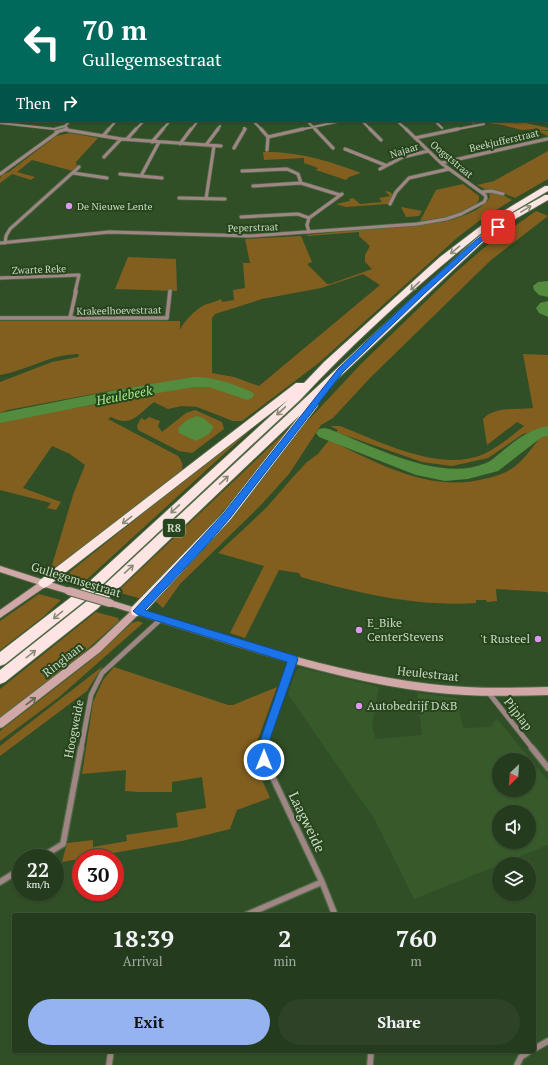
<!DOCTYPE html>
<html lang="en">
<head>
<meta charset="utf-8">
<style>
  :root { --surface:#253b1d; --page:#2d4226; --text:#f1f3f6; --muted:#a3ada4; --line:#42553b; --accent:#95b2f1 }
  body { margin:0; font-family:"PT Serif",serif; background:var(--page); color:var(--text); height:100vh; display:flex; flex-direction:column; font-size:15px; white-space:nowrap }
  * { box-sizing:border-box; margin:0 }
  p { font-size:13px; color:var(--muted) }
  .icon { flex:none; width:22px; height:22px; fill:none; stroke:currentColor; stroke-width:2; stroke-linecap:round; stroke-linejoin:round }
  .map { position:relative; flex:1; overflow:hidden }
  .side { position:absolute; left:12px; top:913px; width:524px; height:140px; display:flex; flex-direction:column; background:var(--surface); border-radius:4px; box-shadow:0 1px 3px #0004,0 0 0 1px var(--line) }
  .side>* { flex:none }
  .banner { position:absolute; left:0px; top:0px; width:548px; height:122px; box-shadow:0 1px 3px #0004,0 0 0 1px var(--line); background:#00695c; color:#fff; overflow:hidden }
  .needle { width:26px; rotate:205deg }
  .buttons { position:absolute; left:492px; top:753px; display:grid; gap:8px }
  .buttons a { display:grid; place-items:center; width:44px; height:44px; border-radius:50%; background:var(--surface); box-shadow:0 1px 3px #0004,0 0 0 1px var(--line); font-size:20px }
  .speed { position:absolute; left:12px; top:849px; display:flex; gap:8px; font-size:20px; font-weight:700; text-align:center }
  .speed>* { display:grid; place-content:center; width:52px; height:52px; border-radius:50%; background:var(--surface); box-shadow:0 1px 3px #0004,0 0 0 1px var(--line); line-height:1 }
  .speed small { font-size:10px; font-weight:400 }
  .speed .limit { border:6px solid #d22; background:#fff; color:#111 }
  .pin { position:absolute; display:grid; place-items:center; width:34px; height:34px; color:#fff; margin:-17px; border-radius:8px; box-shadow:0 2px 6px #0006 }
  .me { position:absolute; width:44px; margin:-22px; rotate:0deg; stroke-linejoin:round; filter:drop-shadow(0 0 3px #0008) }
  .turn { display:flex; align-items:center; gap:14px; height:84px; padding:0 16px; font-size:18px }
  .turn .icon { width:52px; height:52px; stroke-width:2.5 }
  .turn b { display:block; font-size:28px; line-height:34px }
  .then { display:flex; align-items:center; height:38px; padding:0 16px; background:#0003; gap:8px; font-size:15px }
  .eta { display:flex; justify-content:space-evenly; align-items:center; height:68px; text-align:center }
  .eta b { font-size:24px; font-weight:800; line-height:28px }
  .primary-button { display:flex; gap:8px; margin-top:auto; padding:8px 16px }
  .primary-button a { flex:1; height:46px; border-radius:24px; background:var(--accent); color:#111; font-size:16px; font-weight:800; line-height:46px; text-align:center }
  .primary-button a+a { background:var(--page); color:var(--text) }
  .map>svg:first-child { display:block }
</style>
</head>
<body>
<div class="map">
<svg width="548" height="1065" viewBox="0 0 548 1065">
  <rect width="100%" height="100%" fill="#314f27"/>
  <path fill="#375a2b" fill-rule="evenodd" d="M222,0h161l-162,1z
    M300,668l79,19 -7,38 3,14 47,-4 -5,-42 40,5 6,30 27,-1 7,-8 51,62v64l-134,54 -39,-79 -87,-126 8,-23zM499,760h30v30h-30zM499,812h30v30h-30z"/>
  <path fill="#825f1f" fill-rule="evenodd" d="M470,121h35l21,5 -18,-5h9l31,7v2h-9l9,1v5l-14,-7 -12,1 -20,-5 -21,-3 -8,2z
    M70,133l28,5 -22,24 1,4 -4,5 -41,-11 -15,12 18,5 -4,3 -19,-6 -12,9c0,-8 1,-9 9,-11l47,-36z
    M548,151v28l-33,19 -19,-8 -11,-1 -8,-4 17,-4z
    M263,152c38,0 62,8 98,21l-12,4 -3,3 -30,-10 2,-2 -14,-5v-5l-40,2z
    M463,184l16,12v4c-11,17 -42,18 -59,21l16,-31z
    M385,191l5,1 3,3 -5,9 -42,3 -10,-3 14,-3 -1,-2 4,-1 7,6 22,-2 -3,-4 11,-2z
    M489,192l12,2 11,6 -33,21 -21,16 -138,125 -78,59h-9l-36,-14 -15,-1 -14,3 -14,-7c-16,12 -22,26 -43,15l-3,2 70,37c5,7 6,10 2,17l-128,100 -2,-1 23,-77 12,-30 -15,-11 -18,-8 -29,42 38,14 -5,8 -9,-2 4,-5 -51,-13v-69l92,-16 97,-20c21,0 37,6 57,13l4,-5 -39,-13h-25l-72,10 -106,20 -8,3v-31l52,-20 26,-5 1,-3c-28,0 -51,16 -79,21v-54h180v9c5,-10 14,-19 24,-25 5,-2 12,-3 17,-6l1,3 12,-2 -1,-10 12,-2 -2,-25h7l-5,-24 56,-3 11,26 -5,2 20,20h3l42,-15 -7,-7v-7l5,-9 -11,-10v-4l-51,4 -1,-1 140,-14c14,-4 35,-10 43,-24zM363,274l17,11 -121,101 -25,-9 -22,-4v-55l3,-4 47,-15 59,-11z
    M401,207l21,4 -3,5 -13,1z
    M536,211l12,5 -57,44 -121,118 -37,40 -12,7 -32,49 -29,32 -80,78 -17,24 -8,-7 73,-80 73,-93 60,-64 95,-92 29,-25z
    M128,257l48,2 1,32 -62,-2z
    M523,354l25,1v74l-25,5 -35,24 -36,8 -30,-4 -86,-30 2,-2 -8,-4h10c41,16 101,47 144,28 14,-7 28,-18 40,-28l-7,-4 -30,23 -4,-26c12,-13 33,-9 50,-11z
    M195,410l27,12 2,7 -32,24 -13,-2 -41,-21 -1,-4 4,-8 4,2 4,-3 11,4 -2,5 4,6 24,-19z
    M271,411l-188,172 -14,-6 -1,-2 3,-4z
    M297,421c-50,62 -99,122 -155,178l-25,-7z
    M548,433v161l-1,-2 -51,-3 1,12 -10,1 -1,-2h-10v3c-60,4 -117,-10 -175,-26l-2,-4 -20,-3 -34,68 -15,-5 34,-67 -46,-13 48,-45 28,-32 13,-14 11,-8 11,-14c49,23 100,53 155,39 13,-3 26,-7 36,-17 8,-8 15,-18 23,-28z
    M39,594l22,6 -18,17 -43,33v-29z
    M96,612l22,6 1,3 -37,33 -82,64v-29z
    M138,621l5,2 -85,75 -58,43v-10l89,-69 43,-39z
    M103,666l-16,25 -87,65v-10z
    M114,667l114,38h5l44,-18 -24,66 3,13 14,32 -33,12 -7,19 -48,12 -120,21 5,-19 26,-3v7l34,-6 -1,-6 52,-8 -2,-14 30,-5 -4,-31 -30,5v10h-33l-14,-1 1,-21 -44,4 11,-72 10,-22z"/>
  <path fill="#538c3e" d="M548,281v16l-9,-2 -5,-5 -1,-4 5,-4z
    M548,301v16l-9,-4 -3,-5 4,-5z
    M197,416l6,2 11,9 -5,7 -13,7 -17,-8 -1,-5 9,-8z"/>
  <g fill="none" stroke-linecap="round" stroke-linejoin="round">
    <path fill="#538c3e" fill-rule="evenodd" d="M194,377c21,0 39,7 58,15l2,3 -2,3 -5,2 -38,-13h-15l-78,13 -116,23v-10l116,-23z
      M548,426v10l-6,1 -44,34 -30,8 -23,2 -29,-6 -97,-38 -3,-4 3,-4 5,-1 5,1c44,17 111,54 157,34 5,-2 9,-6 13,-9 16,-13 28,-24 49,-28z"/>
    <g stroke="#4f6b46" stroke-width="3">
      <path id="street-far4" d="M253,121l9,9
        M307,121l9,9
        M362,121l9,9
        M397,121l10,9
        M435,121l7,7
        M0,123l54,6
        M65,126l5,-5
        M65,126l2,2 -1,2
        M244,128l1,2
        M54,129l11,-3
        M108,130l8,-9
        M135,130l9,-9
        M162,130l8,-9
        M191,130l6,-8
        M217,130l3,-4
        M299,130l42,-9
        M453,130l31,-6"/>
    </g>
    <g stroke="#4f6b46" stroke-width="4.5">
      <path id="street-far3" d="M261,129l7,8 -1,13
        M315,129l18,19
        M370,129l11,11
        M67,130l54,9 100,7
        M56,132l11,-3
        M103,136l6,-7
        M268,137l35,-8
        M415,138l43,-9
        M127,139l9,-10
        M152,142l11,-13
        M180,144l11,-15
        M206,145l12,-16
        M234,148l11,-19
        M345,149l40,16
        M104,157l17,-18
        M441,163l106,-24
        M380,169l23,-12 25,-6
        M242,171l45,-2 11,5 3,9
        M73,173l34,5
        M0,174l58,-42
        M120,174l42,4
        M141,176l18,-34
        M253,186l48,-3 39,12
        M481,192l10,-1 12,3
        M179,198l46,1
        M206,199l8,-53
        M390,204l6,-12 13,-14 40,-9
        M241,217l57,-3 11,4
        M309,232l-2,-7 2,-7 33,-24
        M0,243l109,-11 141,4 167,-12 29,-5 15,-5 23,-12 2,-4 -1,-3 -44,-32 -35,-34
        M5,243l1,-7 4,-7 69,-62
        M0,278l79,-3 -4,17"/>
    </g>
    <g stroke="#4f6b46" stroke-width="5">
      <path id="street-far2" d="M0,318h167l3,-27
        M70,318l6,-27"/>
    </g>
    <g stroke="#4f6b46" stroke-width="6">
      <path id="street-far1" d="M488,692l45,57
        M81,749l10,-54 11,-22 59,-54
        M262,749l31,-90"/>
    </g>
    <g stroke="#4f6b46" stroke-width="8">
      <path id="street" d="M263,748l2,13 57,121 13,33
        M532,748l16,20
        M40,858l23,-14 18,-96
        M0,882l21,-13
        M246,915l76,-33
        M534,1049l14,-8
        M109,1065l2,-14
        M370,1065l1,-14
        M517,1065l4,-8 9,-6"/>
    </g>
    <g stroke="#4f6b46" stroke-width="2">
      <path id="secondary" d="M547,88h1v2h-1z
        M0,566l72,23 1,2 -1,2 -3,1 -24,-7 -45,31v-8l37,-26 -37,-12z
        M110,600c105,32 210,71 320,84 39,5 79,4 118,3v8c-39,1 -79,2 -118,-3 -100,-12 -196,-47 -292,-77l-38,37 -97,75 -3,1v-10l94,-72 36,-34 -23,-7 -1,-2 1,-2z"/>
    </g>
    <g stroke="#4f6b46" stroke-width="2">
      <path id="highway" d="M545,186h3v5l-39,23h-6l-1,-2z
        M545,195h3v5l-38,22 -28,21 -169,159 5,3 -1,2 -86,112 -89,96 -5,1 -5,-1 -1,-4 1,-4 91,-94 77,-98 -203,194 -92,73 -5,2v-14l87,-69 389,-362 28,-21z
        M486,222l3,1v4c-67,53 -131,111 -189,173l-213,199 -82,65 -5,2v-14l79,-61 209,-191 -240,186 -4,2 -4,-2 -2,-3 2,-3 256,-197h8l20,-21 116,-105z"/>
    </g>
    <use href="#street-far4" stroke="#a08585" stroke-width="2"/>
    <use href="#street-far3" stroke="#a08585" stroke-width="3"/>
    <use href="#street-far2" stroke="#a08585" stroke-width="3.5"/>
    <use href="#street-far1" stroke="#a08585" stroke-width="4.5"/>
    <use href="#street" stroke="#a08585" stroke-width="5.5"/>
    <use href="#secondary" fill="#d1a7a7" fill-rule="evenodd"/>
    <use href="#highway" fill="#ffe4e4" fill-rule="evenodd"/>
    <g stroke="#4f6b46" stroke-width="10" stroke-linecap="butt">
      <path id="secondary-bridge" d="M69,591l41,12"/>
    </g>
    <use href="#secondary-bridge" stroke="#d1a7a7" stroke-width="8"/>
  </g>
  <defs><path id="oneway-shaft" d="M-6 0H5M1.5-3L5.5 0L1.5 3" fill="none" stroke-width="1.6" stroke-linecap="round" stroke-linejoin="round"/></defs>
  <g stroke="#888c77">
    <use href="#oneway-shaft" transform="translate(526 209) rotate(-31)"/>
    <use href="#oneway-shaft" transform="translate(455 250) rotate(140)"/>
    <use href="#oneway-shaft" transform="translate(415 286) rotate(136)"/>
    <use href="#oneway-shaft" transform="translate(281 411) rotate(137)"/>
    <use href="#oneway-shaft" transform="translate(224 480) rotate(-43)"/>
    <use href="#oneway-shaft" transform="translate(175 509) rotate(137)"/>
    <use href="#oneway-shaft" transform="translate(127 520) rotate(142)"/>
    <use href="#oneway-shaft" transform="translate(129 569) rotate(-43)"/>
    <use href="#oneway-shaft" transform="translate(58 615) rotate(141)"/>
    <use href="#oneway-shaft" transform="translate(31 654) rotate(-38)"/>
  </g>
  <use stroke="#62674d" href="#oneway-shaft" transform="translate(31 701) rotate(-37)"/>
  <path fill="#1a73e8" stroke="#114b97" d="M496,226l5,1 -20,15 -57,52 -81,78 -113,146 -25,29 -60,63 151,46 2,3 -27,77 -3,14 2,10 -2,4 -4,2 -3,-2 -4,-14 30,-88 -149,-47 -5,-4 91,-98 114,-144 81,-78 57,-51z"/>
  <g fill="#de98f3" stroke="#27441d" stroke-width="1.5">
    <circle cx="69" cy="206" r="4"/>
    <circle cx="359" cy="630" r="4"/>
    <circle cx="538" cy="639" r="4"/>
    <circle cx="359" cy="706" r="4"/>
  </g>
  <g text-anchor="middle" stroke-width="4" stroke-linejoin="round" paint-order="stroke">
    <g font-size="10" fill="#c9dbc3" stroke="#27441d">
      <text transform="translate(504 140) rotate(-13)" y="4">Beekjufferstraat</text>
      <text transform="translate(404 150) rotate(-18)" y="4">Najaar</text>
      <text transform="translate(452 159) rotate(40)" y="4">Oogststraat</text>
      <text transform="translate(253 227) rotate(-2)" y="4">Peperstraat</text>
      <text transform="translate(39 269) rotate(-2)" y="4">Zwarte Reke</text>
      <text transform="translate(119 310) rotate(-1)" y="4">Krakeelhoevestraat</text>
    </g>
    <g font-size="10" fill="#c9dbc3" stroke="#27441d" text-anchor="start">
      <text x="77" y="210">De Nieuwe Lente</text>
    </g>
    <rect fill="#27441d" stroke="#98ae91" stroke-width="1" x="163" y="519" width="22" height="18" rx="3"/>
    <g font-size="11" font-weight="bold" fill="#c9dbc3">
      <text x="174" y="532">R8</text>
    </g>
    <g font-size="12" fill="#c9dbc3" stroke="#27441d">
      <text transform="translate(76 580) rotate(17)" y="4">Gullegemsestraat</text>
      <text transform="translate(63 660) rotate(-38)" y="4">Ringlaan</text>
      <text transform="translate(428 674) rotate(6)" y="4">Heulestraat</text>
      <text transform="translate(518 714) rotate(52)" y="4">Pijplap</text>
      <text transform="translate(74 729) rotate(-79)" y="4">Hoogweide</text>
    </g>
    <g font-size="12" fill="#c9dbc3" stroke="#27441d" text-anchor="start">
      <text x="367" y="627">E_Bike<tspan x="367" dy="14">CenterStevens</tspan></text>
      <text x="530" y="643" text-anchor="end">'t Rusteel</text>
      <text x="367" y="710">Autobedrijf D&amp;B</text>
    </g>
    <g font-size="13" font-style="italic" fill="#a1ee87" stroke="#27441d">
      <text transform="translate(124 395) rotate(-11)" y="5">Heulebeek</text>
    </g>
    <g font-size="14" fill="#c9dbc3" stroke="#27441d">
      <text transform="translate(307 822) rotate(64)" y="5">Laagweide</text>
    </g>
  </g>
</svg>
<div class="buttons">
<a><svg class="needle" viewBox="-14 -14 28 28"><path d="M0-13l5 13h-10z" fill="#e53935"/><path d="M0 13l5-13h-10z" fill="#a3ada4"/></svg></a>
<a><svg class="icon" aria-label="sound" viewBox="0 0 24 24"><path d="M4 9h4l5-4v14l-5-4H4zM17 9q2 3 0 6"/></svg></a>
<a><svg class="icon" aria-label="layers" viewBox="0 0 24 24"><path d="M12 4l9 5-9 5-9-5zM3 14l9 5 9-5"/></svg></a>
</div>
<div class="speed"><div>22<small>km/h</small></div><div class="limit">30</div></div>
<div class="pin" style="left:498px;top:227px;background:#d93025"><svg class="icon" aria-label="arrive" viewBox="0 0 24 24"><path d="M6 21V4h12l-3 4 3 4H6"/></svg></div>
<svg class="me" style="left:264px;top:760px" viewBox="-20 -20 40 40"><circle r="17" fill="#1a73e8" stroke="#fff" stroke-width="3"/><path d="M0-11L8 9 0 5-8 9z" fill="#fff"/></svg>
<div class="banner">
<div class="turn"><svg class="icon" aria-label="left" viewBox="0 0 24 24"><path d="M17 20v-9H6M10 6l-5 5 5 5"/></svg><div><b>70 m</b>Gullegemsestraat</div></div>
<div class="then">Then<svg class="icon" aria-label="right" viewBox="0 0 24 24"><path d="M7 20v-9h11M14 6l5 5-5 5"/></svg></div>
</div>
<section class="side">
<div class="eta">
<div><b>18:39</b><p>Arrival</p></div>
<div><b>2</b><p>min</p></div>
<div><b>760</b><p>m</p></div>
</div>
<div class="primary-button"><a>Exit</a><a>Share</a></div>
</section>
</div>
</body>
</html>
